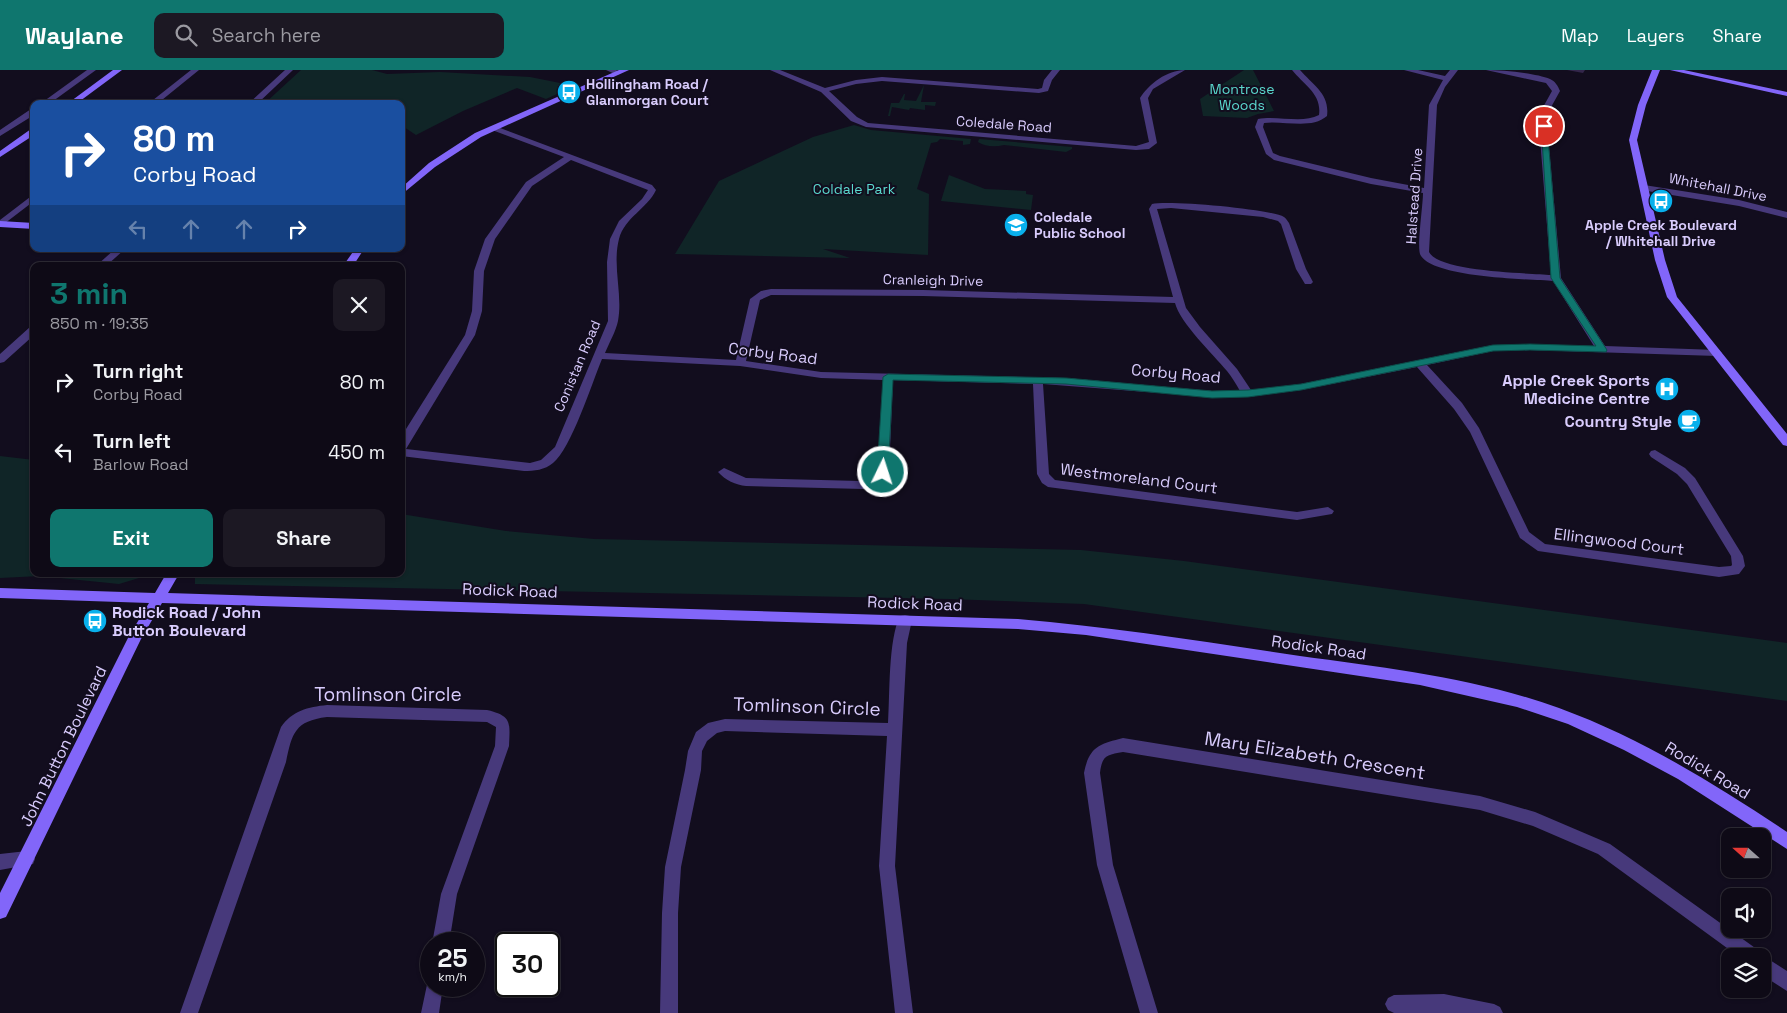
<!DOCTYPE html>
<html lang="en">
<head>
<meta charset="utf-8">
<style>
  :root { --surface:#0e0a16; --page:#1c1823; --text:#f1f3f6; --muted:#9b9aa1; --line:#2e2b35; --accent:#0f766e }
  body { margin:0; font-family:"Space Grotesk",sans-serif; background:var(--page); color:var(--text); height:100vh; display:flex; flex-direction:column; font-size:19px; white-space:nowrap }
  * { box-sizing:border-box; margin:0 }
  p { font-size:16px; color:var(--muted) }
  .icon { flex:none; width:28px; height:28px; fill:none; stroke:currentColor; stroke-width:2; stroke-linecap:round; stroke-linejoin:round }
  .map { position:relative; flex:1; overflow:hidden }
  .drawer { position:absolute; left:30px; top:192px; width:375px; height:315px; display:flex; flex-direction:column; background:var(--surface); border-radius:10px; box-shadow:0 1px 4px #0004,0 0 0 1px var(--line) }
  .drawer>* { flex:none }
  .guide { position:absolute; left:30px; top:30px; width:375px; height:152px; border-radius:10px; box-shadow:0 1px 4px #0004,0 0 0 1px var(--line); background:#1a4fa0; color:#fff; overflow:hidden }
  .needle { width:32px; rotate:291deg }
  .tools { position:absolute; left:1721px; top:758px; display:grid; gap:10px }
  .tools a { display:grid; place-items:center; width:50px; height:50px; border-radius:10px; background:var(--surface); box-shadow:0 1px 4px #0004,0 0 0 1px var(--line); font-size:25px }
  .speed { position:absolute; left:420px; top:862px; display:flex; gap:10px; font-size:25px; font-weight:700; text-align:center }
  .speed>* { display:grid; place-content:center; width:65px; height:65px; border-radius:50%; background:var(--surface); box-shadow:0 1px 4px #0004,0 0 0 1px var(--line); line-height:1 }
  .speed small { font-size:12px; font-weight:400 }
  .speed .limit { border:2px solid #111; border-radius:8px; background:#fff; color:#111 }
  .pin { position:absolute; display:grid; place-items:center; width:42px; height:42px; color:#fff; margin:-21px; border:2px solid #fff; border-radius:50%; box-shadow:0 1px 5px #0007 }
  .me { position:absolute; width:55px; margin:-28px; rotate:4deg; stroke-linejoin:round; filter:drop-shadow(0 0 4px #0008) }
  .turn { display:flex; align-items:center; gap:18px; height:105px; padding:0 20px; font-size:22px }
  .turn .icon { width:65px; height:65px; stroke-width:2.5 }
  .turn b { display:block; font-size:35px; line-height:42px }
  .lanes { display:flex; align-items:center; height:48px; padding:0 20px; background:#0003; justify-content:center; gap:25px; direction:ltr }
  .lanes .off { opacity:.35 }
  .round { display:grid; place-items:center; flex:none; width:52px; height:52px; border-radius:10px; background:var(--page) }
  .head { display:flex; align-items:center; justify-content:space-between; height:85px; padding:0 20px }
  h1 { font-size:30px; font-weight:700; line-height:38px; color:var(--accent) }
  .button { display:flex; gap:10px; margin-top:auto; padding:10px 20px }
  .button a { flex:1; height:58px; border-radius:10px; background:var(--accent); color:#fff; font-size:20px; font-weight:700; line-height:58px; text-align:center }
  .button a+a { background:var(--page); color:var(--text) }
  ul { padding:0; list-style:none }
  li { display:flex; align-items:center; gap:15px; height:70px; padding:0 20px }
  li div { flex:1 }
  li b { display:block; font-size:19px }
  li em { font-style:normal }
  header { display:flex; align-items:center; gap:30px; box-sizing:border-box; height:70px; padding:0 25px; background:var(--accent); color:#fff }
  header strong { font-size:24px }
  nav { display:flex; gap:28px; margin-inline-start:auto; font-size:18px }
  .search { width:350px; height:45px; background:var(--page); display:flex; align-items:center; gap:12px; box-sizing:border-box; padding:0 18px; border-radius:10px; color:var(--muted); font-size:19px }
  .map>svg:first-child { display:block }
</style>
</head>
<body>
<header>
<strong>Waylane</strong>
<div class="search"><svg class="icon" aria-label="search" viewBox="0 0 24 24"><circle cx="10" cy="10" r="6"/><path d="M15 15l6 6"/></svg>Search here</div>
<nav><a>Map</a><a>Layers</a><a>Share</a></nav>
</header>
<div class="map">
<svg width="1787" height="943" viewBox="0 0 1787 943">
  <rect width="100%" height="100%" fill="#120d1e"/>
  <path fill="#102527" d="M301,0h71l15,4 53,-2 90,5 45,9 -29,13 -29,-11 -54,23 -47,24 -15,-10v-21h-137z
    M1244,0h9l21,41 -16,3 -11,4 -44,-2 -3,-17z
    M924,15l-3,17h15l-1,4 -10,-1v5l-15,-2 -1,2 -17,-3 -2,9h-2l3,-13h8l5,-9h1l-1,6 12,1z
    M854,55l17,5 100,9 -1,5 -7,1v-4l-23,-2 -3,3 -6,1 -14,46 12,5 -1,61 -105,-6 27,9 -175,-4 44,-73 94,-44z
    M979,69l93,8v2l-6,3 -62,-7c-9,2 -18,2 -26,-3z
    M949,105l36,14 41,2v3l7,1 -2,15 -90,-9z
    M0,386l34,4v114h109l-4,4 -20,6 -79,-8 -40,2z
    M401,444l105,17 88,8 487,11 103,11 603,82v58l-703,-97 -135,-5 -754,-15v-10h206z"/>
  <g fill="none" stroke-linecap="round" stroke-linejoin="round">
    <path fill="#47397b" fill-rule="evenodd" d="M87,0h9l-47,34h-9z
      M191,0h8l-42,34h-9z
      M285,0h8l-36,34h-9z
      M606,0h10l5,3 -4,2z
      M770,0h10l45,18 31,-8 26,-3 156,12 4,-1 2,-8 8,-10h8l-8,10 -4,11 -9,2 -157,-12 -26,3 -27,7 28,26 11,6 268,23 13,-4 -9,-44c9,-14 27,-28 45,-28l-32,19 -5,9 9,45 -8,6 -13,1 -270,-23 -15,-6 -30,-29z
      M1292,0h8c13,15 30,24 27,46 -16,14 -44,4 -63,7l-1,4 10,26 7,3 91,22 53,10 5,-83 14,-25 -39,-10h14l27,6 5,-6h8l-13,17 -8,18 -8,147c10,20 99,21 122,23l-12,-149 3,-17 10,-18 -6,-8 -60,-13c16,0 50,3 64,9 5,2 8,7 10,12l-10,18 -3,17 14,152 44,68 112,4 5,3 -5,3 -187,-6 -37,1 -66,14 35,38 17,25 50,104 16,12 174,23 12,-1 1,-1 -1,-9 -44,-72 -10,-10 -26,-17 -2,-3 2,-3 4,-1 30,18 10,10 48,78 2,10 -6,8 -20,3 -181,-26 -18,-13 -50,-106 -16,-23 -37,-42 -116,23 -53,7h-36l-169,-13 6,90 6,6 242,32 31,-5 6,4 -2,3 -35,6 -249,-33 -6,-4 -5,-9 -4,-90 -140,-4 -4,92 -11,13 -14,4 -118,-3c-10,-1 -21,-6 -28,-14l6,-4 22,10 114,3 10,-2 7,-7 6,-92 -62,-2 -81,-12 -138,-7c-10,24 -31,90 -49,104 -8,7 -19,8 -29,8l-123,-15v-19l64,-102 7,-24 2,-40 11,-32 41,-57 38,-25 -72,-27v-4h3l157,59 4,5c-9,19 -31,27 -37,49 -7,27 4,55 -1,82 -2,10 -9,22 -13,32l131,7 14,-61 11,-8 10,-2 152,1 250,7 -24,-88 3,-5c17,-4 118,5 132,13 2,1 4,5 5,6l17,46 7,13 -2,2h-6l-9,-15 -15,-45 -3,-3 -15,-4 -92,-9 -14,1 29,99 14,19 37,42 14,21 50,-6 192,-39 101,1 -41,-65c-24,-2 -123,-3 -133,-27 -3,-9 3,-49 3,-61l-52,-9 -97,-24 -8,-6 -11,-27 3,-8c19,-4 44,5 61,-4 3,-21 -15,-30 -27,-45zM571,90l77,30 -6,9 -23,22 -9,18 -3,23 1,59 -53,126 -14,13 -11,3 -124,-14 69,-114 7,-24 2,-40 11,-32 37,-53zM771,225l152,1 252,7c5,20 38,51 52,68 5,6 9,13 13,20h-28l-146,-13 -245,-6 -75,-11 14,-61z
      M31,39h3v6l-34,21v-6z
      M1644,115l95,15 48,12v6l-48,-12 -98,-16 -1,-2z
      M34,124v7l-34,26v-7z
      M115,179h10l-19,17h-10z
      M34,256v9l-30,27 -4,1v-9l30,-27z
      M905,545l5,1 2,4 -5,23 -12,223 18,147h-18l-16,-147 8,-130 -162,-5 -8,2 -10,8 -5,10 -1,19 -20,97 -3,46v100h-18l2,-100 3,-46 20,-97 3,-19 8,-19 12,-9 17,-4 163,4c2,-28 0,-83 12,-107z
      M327,635l160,5c25,6 23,12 22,36l-52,148 -8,50h-17l9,-50 54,-148 1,-19 -9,-5 -160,-5c-32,4 -35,16 -41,45l-88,251h-18l101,-286c11,-16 27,-20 46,-22z
      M1123,668l357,58 55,16 75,32 148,106 3,6 1,-1 25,16v20l-25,-16v-19h-24l-140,-102 -65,-28 -53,-16 -357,-58c-16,3 -21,3 -23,21l13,92 45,148h-18l-43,-148 -13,-92c5,-26 15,-29 39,-35z
      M27,781l6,3 2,5 -2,5 -33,6v-16z
      M431,908v8h12l-4,27h-18l7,-33z
      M1444,924l50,10 6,3 3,6h-109l-6,-3 -3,-6 3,-6 6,-3z"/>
    <path fill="#8266f9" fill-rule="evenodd" d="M113,0h9l-46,34h-9z
      M619,0h10l-148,67 -46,30 -34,28v-7l28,-25 46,-30z
      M1652,0h8l-14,35 -9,35 28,120 12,37 110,137v12l-4,-1 -116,-148 -12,-37 -26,-120 9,-35z
      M1670,0h14l103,22v4z
      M31,59h3v6l-34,22v-6z
      M0,151l34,2v6l-34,-2z
      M355,179h9l-11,17h-10z
      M166,504h13l-11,19 850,26c95,8 188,23 282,37 87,12 176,22 259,52 82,30 156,76 228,124v17l-109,-70 -54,-29 -56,-26 -51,-17 -97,-22 -334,-50 -68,-6 -856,-26 -21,36 -135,278 -6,2v-26l129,-257 20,-33 -149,-5v-10l155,5z"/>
  </g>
  <path fill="#33264b" d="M1567,0h18l-2,3z"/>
  <path fill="#0f766e" stroke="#0a4d48" d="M1541,54l6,2 13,152 47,72 -1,2 -76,-2 -37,1 -192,39 -53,7 -36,1 -146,-14 -173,-4 -5,92 -5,4 -6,-4 6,-95 5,-3 178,4 146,13 36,-1 53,-6 192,-39 37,-1 66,2 -45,-68z"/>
  <defs>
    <g id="bus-disc" transform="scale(1.25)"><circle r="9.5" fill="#09b0ec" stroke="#120d1e"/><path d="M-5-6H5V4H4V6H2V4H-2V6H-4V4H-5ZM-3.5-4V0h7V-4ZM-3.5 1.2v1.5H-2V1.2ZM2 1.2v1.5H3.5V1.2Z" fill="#fff"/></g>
    <g id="school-disc" transform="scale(1.25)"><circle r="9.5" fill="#09b0ec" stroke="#120d1e"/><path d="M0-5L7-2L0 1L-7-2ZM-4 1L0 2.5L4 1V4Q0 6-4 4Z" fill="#fff"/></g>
    <g id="hospital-disc" transform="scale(1.25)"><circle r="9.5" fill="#09b0ec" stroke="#120d1e"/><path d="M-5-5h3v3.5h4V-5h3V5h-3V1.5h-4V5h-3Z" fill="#fff"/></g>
    <g id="cafe-disc" transform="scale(1.25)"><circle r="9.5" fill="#09b0ec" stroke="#120d1e"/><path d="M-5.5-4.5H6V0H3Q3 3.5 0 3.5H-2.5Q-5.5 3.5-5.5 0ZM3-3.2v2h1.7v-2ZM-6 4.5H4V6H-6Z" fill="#fff"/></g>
  </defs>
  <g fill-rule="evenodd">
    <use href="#bus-disc" x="569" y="22"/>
    <use href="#bus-disc" x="1661" y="131"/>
    <use href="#school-disc" x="1016" y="155"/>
    <use href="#hospital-disc" x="1667" y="319"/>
    <use href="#cafe-disc" x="1689" y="351"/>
    <use href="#bus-disc" x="95" y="551"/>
  </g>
  <g text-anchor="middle" stroke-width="4" stroke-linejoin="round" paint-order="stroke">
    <g font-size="14" font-weight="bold" fill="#d9ccfd" stroke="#120d1e" text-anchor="start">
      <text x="586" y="19">Hollingham Road /<tspan x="586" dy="16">Glanmorgan Court</tspan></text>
      <text x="1034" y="152">Coledale<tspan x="1034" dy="16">Public School</tspan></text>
      <text x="1661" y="160" text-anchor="middle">Apple Creek Boulevard<tspan x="1661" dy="16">/ Whitehall Drive</tspan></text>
    </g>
    <g font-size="14" fill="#5bd9ce" stroke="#120d1e">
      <text x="1242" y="24">Montrose<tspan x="1242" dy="16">Woods</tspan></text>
      <text x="854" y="124">Coldale Park</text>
    </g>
    <g font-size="14" fill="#d9ccfd" stroke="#120d1e">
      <text transform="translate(1004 54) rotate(4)" y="5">Coledale Road</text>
      <text transform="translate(1718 117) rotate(11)" y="5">Whitehall Drive</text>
      <text transform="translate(1414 126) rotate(-86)" y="5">Halstead Drive</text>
      <text transform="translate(933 210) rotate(1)" y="5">Cranleigh Drive</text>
      <text transform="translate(577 296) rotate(-67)" y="5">Conistan Road</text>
    </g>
    <g font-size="16" fill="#d9ccfd" stroke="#120d1e">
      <text transform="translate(773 283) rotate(7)" y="6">Corby Road</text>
      <text transform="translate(1176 303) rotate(5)" y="6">Corby Road</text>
      <text transform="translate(1139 408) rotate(7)" y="6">Westmoreland Court</text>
      <text transform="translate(1619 471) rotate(7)" y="6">Ellingwood Court</text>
      <text transform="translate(510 520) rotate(2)" y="6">Rodick Road</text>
      <text transform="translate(915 533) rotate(2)" y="6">Rodick Road</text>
      <text transform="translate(1319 577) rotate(8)" y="6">Rodick Road</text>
      <text transform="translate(63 676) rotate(-64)" y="6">John Button Boulevard</text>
      <text transform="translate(1708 700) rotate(31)" y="6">Rodick Road</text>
    </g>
    <g font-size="16" font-weight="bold" fill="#d9ccfd" stroke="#120d1e" text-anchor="end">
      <text x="1650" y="316">Apple Creek Sports<tspan x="1650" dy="18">Medicine Centre</tspan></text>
      <text x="1672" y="357">Country Style</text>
      <text x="112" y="548" text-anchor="start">Rodick Road / John<tspan x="112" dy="18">Button Boulevard</tspan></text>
    </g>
    <g font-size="19" fill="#d9ccfd" stroke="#120d1e">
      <text x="388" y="631">Tomlinson Circle</text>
      <text transform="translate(807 636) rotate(2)" y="7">Tomlinson Circle</text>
      <text transform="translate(1315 685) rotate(9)" y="7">Mary Elizabeth Crescent</text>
    </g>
  </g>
</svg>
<div class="tools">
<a><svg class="needle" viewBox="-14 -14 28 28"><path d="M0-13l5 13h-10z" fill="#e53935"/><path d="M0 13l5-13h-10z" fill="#9b9aa1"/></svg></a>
<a><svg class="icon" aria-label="sound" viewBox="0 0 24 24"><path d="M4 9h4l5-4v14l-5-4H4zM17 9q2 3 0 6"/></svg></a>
<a><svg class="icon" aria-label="layers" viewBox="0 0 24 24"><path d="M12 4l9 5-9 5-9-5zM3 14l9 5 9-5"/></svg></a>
</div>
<div class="speed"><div>25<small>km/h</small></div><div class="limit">30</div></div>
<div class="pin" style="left:1544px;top:56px;background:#d93025"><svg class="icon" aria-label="arrive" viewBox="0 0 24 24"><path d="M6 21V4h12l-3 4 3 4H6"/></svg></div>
<svg class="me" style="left:883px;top:402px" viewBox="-20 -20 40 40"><circle r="17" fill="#0f766e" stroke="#fff" stroke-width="3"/><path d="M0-11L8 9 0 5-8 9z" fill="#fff"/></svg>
<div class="guide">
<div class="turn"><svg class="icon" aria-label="right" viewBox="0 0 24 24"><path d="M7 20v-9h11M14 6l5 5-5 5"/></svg><div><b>80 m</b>Corby Road</div></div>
<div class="lanes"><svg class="icon off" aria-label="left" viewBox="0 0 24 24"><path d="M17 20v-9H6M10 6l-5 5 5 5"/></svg><svg class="icon off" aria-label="ahead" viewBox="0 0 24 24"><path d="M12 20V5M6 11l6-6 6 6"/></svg><svg class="icon off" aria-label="ahead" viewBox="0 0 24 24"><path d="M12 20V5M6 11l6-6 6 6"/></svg><svg class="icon" aria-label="right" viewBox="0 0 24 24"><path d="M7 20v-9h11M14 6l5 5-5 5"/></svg></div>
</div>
<section class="drawer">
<div class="head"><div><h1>3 min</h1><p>850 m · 19:35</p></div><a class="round"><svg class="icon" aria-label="close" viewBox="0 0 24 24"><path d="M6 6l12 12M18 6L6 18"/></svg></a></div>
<ul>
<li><svg class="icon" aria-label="right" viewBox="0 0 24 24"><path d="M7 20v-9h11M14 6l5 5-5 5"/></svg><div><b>Turn right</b><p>Corby Road</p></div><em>80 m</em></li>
<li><svg class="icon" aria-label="left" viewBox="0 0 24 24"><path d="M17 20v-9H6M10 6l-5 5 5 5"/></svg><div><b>Turn left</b><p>Barlow Road</p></div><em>450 m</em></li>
</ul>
<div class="button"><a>Exit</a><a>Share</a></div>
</section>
</div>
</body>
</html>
